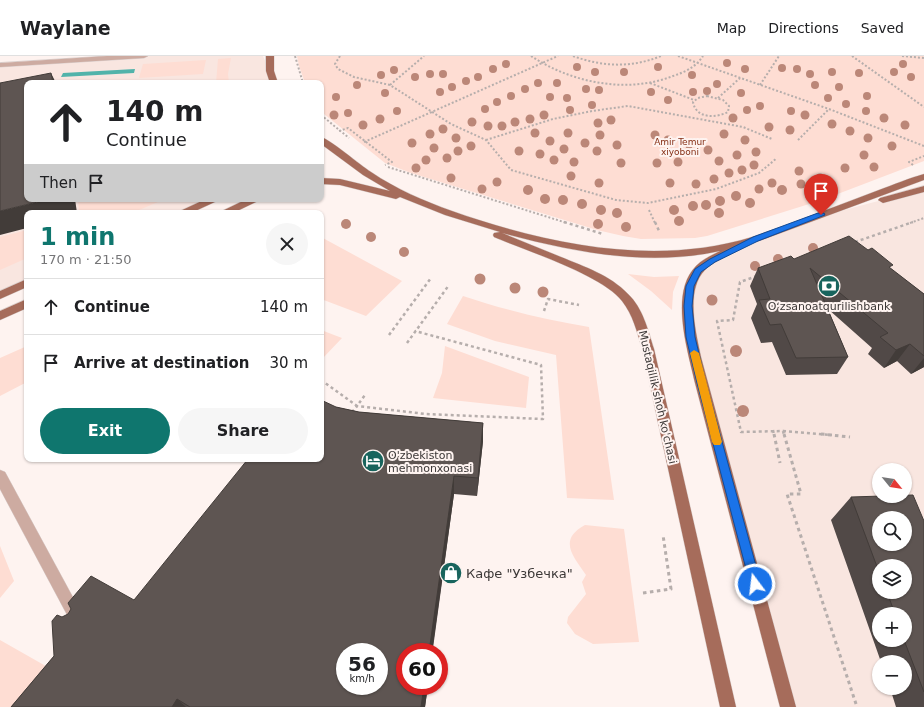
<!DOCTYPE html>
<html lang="en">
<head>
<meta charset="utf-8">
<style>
  :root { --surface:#fff; --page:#f6f6f6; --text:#202124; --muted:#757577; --line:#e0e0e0; --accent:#0f766e }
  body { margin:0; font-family:"DejaVu Sans",sans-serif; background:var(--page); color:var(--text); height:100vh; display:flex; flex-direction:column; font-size:15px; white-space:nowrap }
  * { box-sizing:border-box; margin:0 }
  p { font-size:13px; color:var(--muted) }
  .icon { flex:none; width:22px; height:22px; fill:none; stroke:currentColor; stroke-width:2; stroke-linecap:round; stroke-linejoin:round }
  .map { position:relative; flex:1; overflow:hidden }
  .drawer { position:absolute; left:24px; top:154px; width:300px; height:252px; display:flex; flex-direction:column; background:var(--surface); border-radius:8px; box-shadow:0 1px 3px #0004 }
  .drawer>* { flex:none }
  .banner { position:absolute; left:24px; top:24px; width:300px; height:122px; border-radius:8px; box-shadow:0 1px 3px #0004; background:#fff; color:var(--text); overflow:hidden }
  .needle { width:26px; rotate:120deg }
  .fabs { position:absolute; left:872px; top:407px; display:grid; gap:8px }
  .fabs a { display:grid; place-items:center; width:40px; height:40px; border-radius:50%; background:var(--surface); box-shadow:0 1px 3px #0004; font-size:20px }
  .speed { position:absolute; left:336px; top:587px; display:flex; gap:8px; font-size:20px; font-weight:700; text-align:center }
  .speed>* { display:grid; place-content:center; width:52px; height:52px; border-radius:50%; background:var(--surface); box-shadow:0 1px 3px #0004; line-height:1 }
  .speed small { font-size:10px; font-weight:400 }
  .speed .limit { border:6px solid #d22; background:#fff; color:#111 }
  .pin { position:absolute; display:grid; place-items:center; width:34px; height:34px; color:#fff; margin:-41px -17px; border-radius:50% 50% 50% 0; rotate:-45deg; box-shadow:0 0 4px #0007 }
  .pin .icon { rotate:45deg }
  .me { position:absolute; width:44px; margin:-22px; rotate:345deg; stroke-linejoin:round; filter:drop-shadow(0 0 3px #0008) }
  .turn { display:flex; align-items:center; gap:14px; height:84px; padding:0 16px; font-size:18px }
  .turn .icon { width:52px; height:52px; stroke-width:2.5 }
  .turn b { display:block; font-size:28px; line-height:34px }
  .then { display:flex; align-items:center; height:38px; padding:0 16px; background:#0003; gap:8px; font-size:15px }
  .round { display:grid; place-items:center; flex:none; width:42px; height:42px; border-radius:21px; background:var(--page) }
  .summary { display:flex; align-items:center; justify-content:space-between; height:68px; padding:0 16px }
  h1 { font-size:24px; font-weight:700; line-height:30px; color:var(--accent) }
  .cta { display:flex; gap:8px; margin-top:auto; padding:8px 16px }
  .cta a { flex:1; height:46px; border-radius:24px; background:var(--accent); color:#fff; font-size:16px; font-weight:700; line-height:46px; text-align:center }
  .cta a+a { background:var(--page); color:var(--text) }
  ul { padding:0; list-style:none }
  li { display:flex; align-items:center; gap:12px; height:56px; padding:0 16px; border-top:1px solid var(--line) }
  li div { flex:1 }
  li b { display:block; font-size:15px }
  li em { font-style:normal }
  header { display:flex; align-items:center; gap:24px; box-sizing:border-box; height:56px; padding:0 20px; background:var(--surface); border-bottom:1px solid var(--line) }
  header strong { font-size:19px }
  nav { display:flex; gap:22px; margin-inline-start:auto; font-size:14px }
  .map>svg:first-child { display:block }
</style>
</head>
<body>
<header>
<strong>Waylane</strong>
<nav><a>Map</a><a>Directions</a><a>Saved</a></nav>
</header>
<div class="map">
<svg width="924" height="651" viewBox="0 0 924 651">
  <rect width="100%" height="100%" fill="#fef3f0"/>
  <path fill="#f9e6e0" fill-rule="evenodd" d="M144,0h119l11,27h-247v116h187l-31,14h-156v70l-27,12v-230z
    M924,133v518h-136l-98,-370 6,-64 40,-25 19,-9 51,-19zM879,414h26v26h-26zM879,462h26v26h-26zM879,510h26v26h-26zM879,558h26v26h-26zM879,606h26v26h-26z"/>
  <path fill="#feddd3" d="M297,0h627v105l-102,39 -115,36 -12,2 -54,1 -18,-3 -26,-6 -186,-57 -26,-10 -61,-49 -3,-3v-28h-16l-6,-17z
    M231,2l-3,16 1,9h-13l2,-24z
    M206,4l-3,14 -64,4 4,-14z
    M78,143h87l-33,14h-53z
    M27,174v28l-27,12v-33z
    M321,181l81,44 -36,35 -45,-17z
    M628,218l26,3 25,-1 -6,16 -1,18 -21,-19z
    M463,240c42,14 83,24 126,31l25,173 -47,-2 -11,-143 -61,-14 -48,-17z
    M321,274l21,8 -19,20 -2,-2z
    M27,290v36l-27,14v-38z
    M445,290l84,31 -3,31 -93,-10 9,-25z
    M585,469l39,4 15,113 -46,2 -18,-10 -8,-11 1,-6 18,-23 -4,-12 4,-7c-12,-18 -29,-35 -1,-50z
    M0,490l14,35 -14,17z
    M0,584l51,29 -30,38h-21z"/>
  <path fill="#51b3aa" d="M135,13l-1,4 -73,4 2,-4z"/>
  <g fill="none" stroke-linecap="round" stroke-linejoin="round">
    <g stroke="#dbd1cf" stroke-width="1">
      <path id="minor" d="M107,0h41l-4,2 -144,9v-4z
        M0,414l5,2 77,142 3,5 -3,5 -5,2 -5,-2 -72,-135z"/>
    </g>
    <g stroke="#dbd1cf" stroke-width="1">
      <path id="major" d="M266,0h8v15l4,12h-8l-4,-12z
        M321,81c10,3 39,28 50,35 25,17 53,29 81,39 94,33 202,56 300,26 42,-14 84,-31 127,-47 14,-5 30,-12 45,-16v6l-165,61 -22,6 1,2 -1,2c-11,6 -24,11 -32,19 -20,20 -9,63 -4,87l95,350h-16l-85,-324c-7,-32 -26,-90 1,-117 7,-7 16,-11 24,-15 -73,16 -147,1 -218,-18 20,8 39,16 59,24 24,10 49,18 67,37 15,14 20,36 26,55l82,358h-16l-78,-358c-5,-17 -9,-34 -20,-48 -20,-26 -95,-50 -128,-64l-1,-2 1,-2 6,-1 -55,-17 -45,-18 -4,2 -56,-14 -19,-1v-6l19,1 50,12 -27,-16 -42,-31z
        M924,130v6l-41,11 -5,-3 2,-2z
        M206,143h13l-2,2 -26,12h-13l2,-2z
        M247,143h13l-2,2 -25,12h-13l2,-2z
        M27,223v8l-27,12v-8z
        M27,243v9l-27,12v-9z"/>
    </g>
    <path stroke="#b6aeac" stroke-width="2" stroke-dasharray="2 2" stroke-linecap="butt" d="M295,0l8,27
      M340,0l-5,8 3,5 16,8 36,8 61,39 35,16 25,30 105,30 32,3 68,-14 43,-16 18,-15
      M531,0c41,27 96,38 142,20 12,-4 23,-9 30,-20
      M573,0c30,11 59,12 88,0
      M678,0l151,53 95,37
      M852,0l72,51
      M902,0l22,2
      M650,27l44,17
      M390,29l34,-29
      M760,29l19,-29
      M707,40l16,4 6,6 -1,6c-12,6 -32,7 -35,-10l5,-4z
      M718,42l22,-20
      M321,59l28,23
      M339,75l9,-3 44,34 -7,3
      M486,84l67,-21 39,-8 36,-5 115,21 29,12
      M798,84l31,-31
      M364,86l194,-86
      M913,109l-4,-3 15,-6
      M388,111l179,56
      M649,154l6,13
      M910,167l14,-5"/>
    <path stroke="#b6aeac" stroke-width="2.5" stroke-dasharray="3 3" stroke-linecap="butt" d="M564,166l39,12
      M655,166l5,11
      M855,186l58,-20
      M757,220l-17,6 -7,38 -16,1 24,111 42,-1 1,4
      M544,255l4,-12 31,6
      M389,279l42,-57
      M407,287l42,-58
      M321,324l36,26 8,-11
      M352,356l5,-6 69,8 117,5 -2,-54 -126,-34
      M773,374l1,5
      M783,375l49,4"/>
    <path stroke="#b6aeac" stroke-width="3" stroke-dasharray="3.5 3.5" stroke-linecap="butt" d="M774,378l6,29
      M784,378l17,60h-14l70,213
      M821,378l29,3
      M643,537l28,-4 -8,-54"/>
    <use href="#minor" fill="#cdaba1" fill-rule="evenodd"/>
    <use href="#major" fill="#a66c5b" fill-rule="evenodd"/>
  </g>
  <g fill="#bb8778">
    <circle cx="727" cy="7" r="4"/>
    <circle cx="506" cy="8" r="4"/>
    <circle cx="903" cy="8" r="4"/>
    <circle cx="577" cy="11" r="4"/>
    <circle cx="658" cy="11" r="4"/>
    <circle cx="782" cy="12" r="4"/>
    <circle cx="493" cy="13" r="4"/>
    <circle cx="745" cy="13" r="4"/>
    <circle cx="797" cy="13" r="4"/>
    <circle cx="394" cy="14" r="4"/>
    <circle cx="595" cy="16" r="4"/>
    <circle cx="624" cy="16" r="4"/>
    <circle cx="832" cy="16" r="4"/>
    <circle cx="894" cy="16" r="4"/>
    <circle cx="859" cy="17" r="4"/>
    <circle cx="430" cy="18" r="4"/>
    <circle cx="443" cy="18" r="4"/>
    <circle cx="810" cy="18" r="4"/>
    <circle cx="381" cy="19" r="4"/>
    <circle cx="692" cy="19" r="4"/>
    <circle cx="415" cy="21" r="4"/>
    <circle cx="478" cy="21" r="4"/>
    <circle cx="911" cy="21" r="4"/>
    <circle cx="466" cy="25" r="4"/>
    <circle cx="538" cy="27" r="4"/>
    <circle cx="557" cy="27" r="4"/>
    <circle cx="717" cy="28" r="4"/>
    <circle cx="357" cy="29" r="4"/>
    <circle cx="815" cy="29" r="4"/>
    <circle cx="452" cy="31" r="4"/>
    <circle cx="839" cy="31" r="4"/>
    <circle cx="525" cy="33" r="4"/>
    <circle cx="586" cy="33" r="4"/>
    <circle cx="599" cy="34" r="4"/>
    <circle cx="707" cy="35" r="4"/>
    <circle cx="440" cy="36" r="4"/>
    <circle cx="651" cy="36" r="4"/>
    <circle cx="693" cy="36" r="4"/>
    <circle cx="385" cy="37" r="4"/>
    <circle cx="741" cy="37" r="4"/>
    <circle cx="511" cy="40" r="4"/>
    <circle cx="867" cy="40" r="4"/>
    <circle cx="336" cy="41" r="4"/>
    <circle cx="550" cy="41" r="4"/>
    <circle cx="567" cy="42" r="4"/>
    <circle cx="828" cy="42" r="4"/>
    <circle cx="668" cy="44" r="4"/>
    <circle cx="497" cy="46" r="4"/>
    <circle cx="846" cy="48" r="4"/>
    <circle cx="592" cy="49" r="4"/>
    <circle cx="760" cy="50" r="4"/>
    <circle cx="485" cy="53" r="4"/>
    <circle cx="570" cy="54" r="4"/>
    <circle cx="747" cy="54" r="4"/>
    <circle cx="397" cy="55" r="4"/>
    <circle cx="791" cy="55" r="4"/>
    <circle cx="866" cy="55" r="4"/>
    <circle cx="348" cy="57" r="4"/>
    <circle cx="334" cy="59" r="4.5"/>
    <circle cx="544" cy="59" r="4.5"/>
    <circle cx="805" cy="59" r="4.5"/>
    <circle cx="733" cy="62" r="4.5"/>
    <circle cx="884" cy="62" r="4.5"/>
    <circle cx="380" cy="63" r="4.5"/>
    <circle cx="530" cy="63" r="4.5"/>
    <circle cx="611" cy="64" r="4.5"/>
    <circle cx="472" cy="66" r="4.5"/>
    <circle cx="515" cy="66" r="4.5"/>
    <circle cx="598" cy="67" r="4.5"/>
    <circle cx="832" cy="68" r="4.5"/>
    <circle cx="363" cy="69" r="4.5"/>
    <circle cx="905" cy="69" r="4.5"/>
    <circle cx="488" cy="70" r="4.5"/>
    <circle cx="502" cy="70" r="4.5"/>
    <circle cx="769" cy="71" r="4.5"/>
    <circle cx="443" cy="73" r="4.5"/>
    <circle cx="790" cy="74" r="4.5"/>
    <circle cx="850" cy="75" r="4.5"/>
    <circle cx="535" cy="77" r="4.5"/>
    <circle cx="568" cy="77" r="4.5"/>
    <circle cx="430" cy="78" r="4.5"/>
    <circle cx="724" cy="78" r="4.5"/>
    <circle cx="600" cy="79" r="4.5"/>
    <circle cx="655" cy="79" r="4.5"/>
    <circle cx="456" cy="82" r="4.5"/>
    <circle cx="868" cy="82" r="4.5"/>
    <circle cx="668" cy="84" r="4.5"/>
    <circle cx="745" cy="84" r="4.5"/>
    <circle cx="550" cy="85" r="4.5"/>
    <circle cx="412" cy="87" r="4.5"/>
    <circle cx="585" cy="87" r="4.5"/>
    <circle cx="689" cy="88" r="4.5"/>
    <circle cx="617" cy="89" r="4.5"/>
    <circle cx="471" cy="90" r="4.5"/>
    <circle cx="892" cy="90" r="4.5"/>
    <circle cx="434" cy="92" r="4.5"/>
    <circle cx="564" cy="93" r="4.5"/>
    <circle cx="708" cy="94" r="4.5"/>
    <circle cx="458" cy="95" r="4.5"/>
    <circle cx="519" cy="95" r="4.5"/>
    <circle cx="597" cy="95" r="4.5"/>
    <circle cx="756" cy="96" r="4.5"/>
    <circle cx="540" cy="98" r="4.5"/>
    <circle cx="737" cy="99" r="4.5"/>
    <circle cx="864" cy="99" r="4.5"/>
    <circle cx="447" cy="102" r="4.5"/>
    <circle cx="426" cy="104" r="4.5"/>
    <circle cx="554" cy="104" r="4.5"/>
    <circle cx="719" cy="105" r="4.5"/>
    <circle cx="574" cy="106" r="4.5"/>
    <circle cx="678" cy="106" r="4.5"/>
    <circle cx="621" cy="107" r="4.5"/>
    <circle cx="657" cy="107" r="4.5"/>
    <circle cx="754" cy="109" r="4.5"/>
    <circle cx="874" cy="111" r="4.5"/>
    <circle cx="416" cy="112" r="4.5"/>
    <circle cx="845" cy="112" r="4.5"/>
    <circle cx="742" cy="114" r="4.5"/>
    <circle cx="799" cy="115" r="4.5"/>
    <circle cx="729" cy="117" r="4.5"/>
    <circle cx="571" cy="120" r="4.5"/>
    <circle cx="451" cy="122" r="4.5"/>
    <circle cx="820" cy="122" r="4.5"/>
    <circle cx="714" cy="123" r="4.5"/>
    <circle cx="497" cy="126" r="4.5"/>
    <circle cx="599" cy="127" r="4.5"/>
    <circle cx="670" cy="127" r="4.5"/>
    <circle cx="772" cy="127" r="4.5"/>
    <circle cx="696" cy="128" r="4.5"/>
    <circle cx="801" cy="128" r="4.5"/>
    <circle cx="482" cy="133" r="4.5"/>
    <circle cx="759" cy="133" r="4.5"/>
    <circle cx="528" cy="134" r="5"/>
    <circle cx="782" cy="134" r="5"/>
    <circle cx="736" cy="140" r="5"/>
    <circle cx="545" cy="143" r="5"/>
    <circle cx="563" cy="144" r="5"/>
    <circle cx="720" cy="145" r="5"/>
    <circle cx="750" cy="147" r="5"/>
    <circle cx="582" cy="148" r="5"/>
    <circle cx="706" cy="149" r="5"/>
    <circle cx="693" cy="150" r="5"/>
    <circle cx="601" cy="154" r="5"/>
    <circle cx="674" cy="154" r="5"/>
    <circle cx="617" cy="157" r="5"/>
    <circle cx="719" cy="157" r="5"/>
    <circle cx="679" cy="165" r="5"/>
    <circle cx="346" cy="168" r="5"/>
    <circle cx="598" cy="168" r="5"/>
    <circle cx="626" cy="171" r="5"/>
    <circle cx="371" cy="181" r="5"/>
    <circle cx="813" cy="192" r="5"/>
    <circle cx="404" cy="196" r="5"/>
    <circle cx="778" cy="203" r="5"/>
    <circle cx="755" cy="210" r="5"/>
    <circle cx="480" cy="223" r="5.5"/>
    <circle cx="515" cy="232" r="5.5"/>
    <circle cx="543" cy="236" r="5.5"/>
    <circle cx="712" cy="244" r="5.5"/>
    <circle cx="736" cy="295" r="6"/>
    <circle cx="743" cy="355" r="6"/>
  </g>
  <path fill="#514947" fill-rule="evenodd" d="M794,203l97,10 33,25v73l-13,7 -14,-13 -13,7 -16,-14 4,-6 -44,-39 20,48 -11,17 -51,1 -14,-33 -11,1 -10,-25 6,-14 -7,-18 8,-18z
    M336,351l23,5 124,11v18l-6,55 -23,-2 -29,213h-414l43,-51 8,-39 72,-17z
    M851,441l73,24v186h-28l-6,-19h15v-26h-24l-50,-142zM879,510l26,26h-26zM879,558h26v26h-26z"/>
  <path fill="#423c39" d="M51,17l5,10h-3z
    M50,143h25l2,14h-50v15l-27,7v-24z
    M910,288l-13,17 -13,7 12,-18z
    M924,302v9l-13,7z
    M483,367v18l-6,55 1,-18z
    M454,420v18l-22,158h-3z
    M424,630h4l-3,21h-4z
    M177,643l9,8h-14z"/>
  <path fill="#5e5552" stroke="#423c39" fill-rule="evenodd" d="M51,17l2,10h-26v116h23l-50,12v-128z
    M849,180l19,14 4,-2 21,17 -4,2 35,27v62l-14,-12 -14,6 -16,-13 8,-4 -78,-65 38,89 -52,1 -15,-34 -11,1 -11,-25 11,-1 -12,-31 33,-12 3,3z
    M321,344l15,7 23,5 124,11 -5,55 -24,-2 -25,176h-24v34h19l-3,21h-231l-13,-8 -5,8h-161l43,-51 -2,-35 5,-6 5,2 6,-3 3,-5 -3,-6 23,-27 43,24 114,-141h73zM345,596h34v34h-34z
    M913,439l11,26v171l-20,-52h1v-26h-10l-8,-22h18v-26h-26v6l-28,-75zM879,462h26v26h-26z"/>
  <path fill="#1a73e8" stroke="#114b97" d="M818,157h6l1,2 -67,26 -43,21 -14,10 -7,14 -2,20 3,31 11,46 55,201 -2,3 -4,2 -4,-2 -1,-3 -53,-201 -11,-46 -2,-31 2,-20 9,-17 15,-10 43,-22z"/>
  <path fill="#f59e0b" d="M694,294l5,3 23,89 -2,3h-6l-2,-3 -22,-89z"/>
  <defs>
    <g id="bank-disc" transform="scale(1.15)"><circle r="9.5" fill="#18645d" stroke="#fef3f0"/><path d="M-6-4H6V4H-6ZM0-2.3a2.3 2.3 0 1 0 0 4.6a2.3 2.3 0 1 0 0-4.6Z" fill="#fff"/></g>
    <g id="hotel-disc" transform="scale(1.15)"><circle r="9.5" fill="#18645d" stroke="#fef3f0"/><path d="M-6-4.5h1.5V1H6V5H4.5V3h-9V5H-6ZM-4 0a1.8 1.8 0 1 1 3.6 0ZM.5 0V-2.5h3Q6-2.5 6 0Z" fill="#fff"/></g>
    <g id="shop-disc" transform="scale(1.15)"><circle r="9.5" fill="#18645d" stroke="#fef3f0"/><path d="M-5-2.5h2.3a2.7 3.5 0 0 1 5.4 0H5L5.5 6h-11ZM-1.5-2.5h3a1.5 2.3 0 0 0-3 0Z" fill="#fff"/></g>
  </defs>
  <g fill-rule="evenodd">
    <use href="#bank-disc" x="829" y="230"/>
    <use href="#hotel-disc" x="373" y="405"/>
    <use href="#shop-disc" x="451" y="517"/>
  </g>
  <g text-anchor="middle" stroke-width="4" stroke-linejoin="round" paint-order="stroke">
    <g font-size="9" fill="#852f15" stroke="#fef3f0">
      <text x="680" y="89">Amir Temur<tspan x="680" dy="10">xiyoboni</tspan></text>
    </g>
    <g font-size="11" fill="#3c3837" stroke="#fef3f0">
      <text x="829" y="254">Oʻzsanoatqurilishbank</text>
      <text x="388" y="403" text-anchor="start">O'zbekiston<tspan x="388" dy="13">mehmonxonasi</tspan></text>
    </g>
    <g font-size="11" fill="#3c3837" stroke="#fef3f0">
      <text transform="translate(658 341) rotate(77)" y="4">Mustaqillik shoh ko'chasi</text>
    </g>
    <g font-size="13" fill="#3c3837" stroke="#fef3f0" text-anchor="start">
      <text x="466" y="522">Кафе "Узбечка"</text>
    </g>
  </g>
</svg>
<div class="fabs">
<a><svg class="needle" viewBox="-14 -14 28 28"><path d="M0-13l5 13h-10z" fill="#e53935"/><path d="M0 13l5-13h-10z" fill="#757577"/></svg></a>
<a><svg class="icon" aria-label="search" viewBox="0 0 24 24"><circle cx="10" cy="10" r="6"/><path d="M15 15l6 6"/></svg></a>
<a><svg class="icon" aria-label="layers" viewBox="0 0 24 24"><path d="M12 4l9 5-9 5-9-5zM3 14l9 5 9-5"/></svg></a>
<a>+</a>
<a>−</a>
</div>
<div class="speed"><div>56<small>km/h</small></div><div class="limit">60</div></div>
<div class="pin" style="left:821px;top:159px;background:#d93025"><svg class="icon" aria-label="arrive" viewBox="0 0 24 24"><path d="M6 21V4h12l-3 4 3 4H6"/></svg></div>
<svg class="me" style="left:755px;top:528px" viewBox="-20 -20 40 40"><circle r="17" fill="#1a73e8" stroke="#fff" stroke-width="3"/><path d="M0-11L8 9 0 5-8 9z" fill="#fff"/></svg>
<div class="banner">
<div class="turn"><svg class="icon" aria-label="ahead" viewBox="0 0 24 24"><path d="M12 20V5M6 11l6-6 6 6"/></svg><div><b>140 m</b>Continue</div></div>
<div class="then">Then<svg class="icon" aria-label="arrive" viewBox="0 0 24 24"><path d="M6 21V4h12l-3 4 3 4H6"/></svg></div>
</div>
<section class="drawer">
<div class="summary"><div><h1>1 min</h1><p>170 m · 21:50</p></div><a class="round"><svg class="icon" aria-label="close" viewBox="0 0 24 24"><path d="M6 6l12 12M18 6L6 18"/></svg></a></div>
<ul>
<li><svg class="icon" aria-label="ahead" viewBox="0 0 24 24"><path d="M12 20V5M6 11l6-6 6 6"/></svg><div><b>Continue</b></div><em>140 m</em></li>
<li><svg class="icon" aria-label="arrive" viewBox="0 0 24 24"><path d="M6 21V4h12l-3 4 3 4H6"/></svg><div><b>Arrive at destination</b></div><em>30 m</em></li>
</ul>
<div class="cta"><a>Exit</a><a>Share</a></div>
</section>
</div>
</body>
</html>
